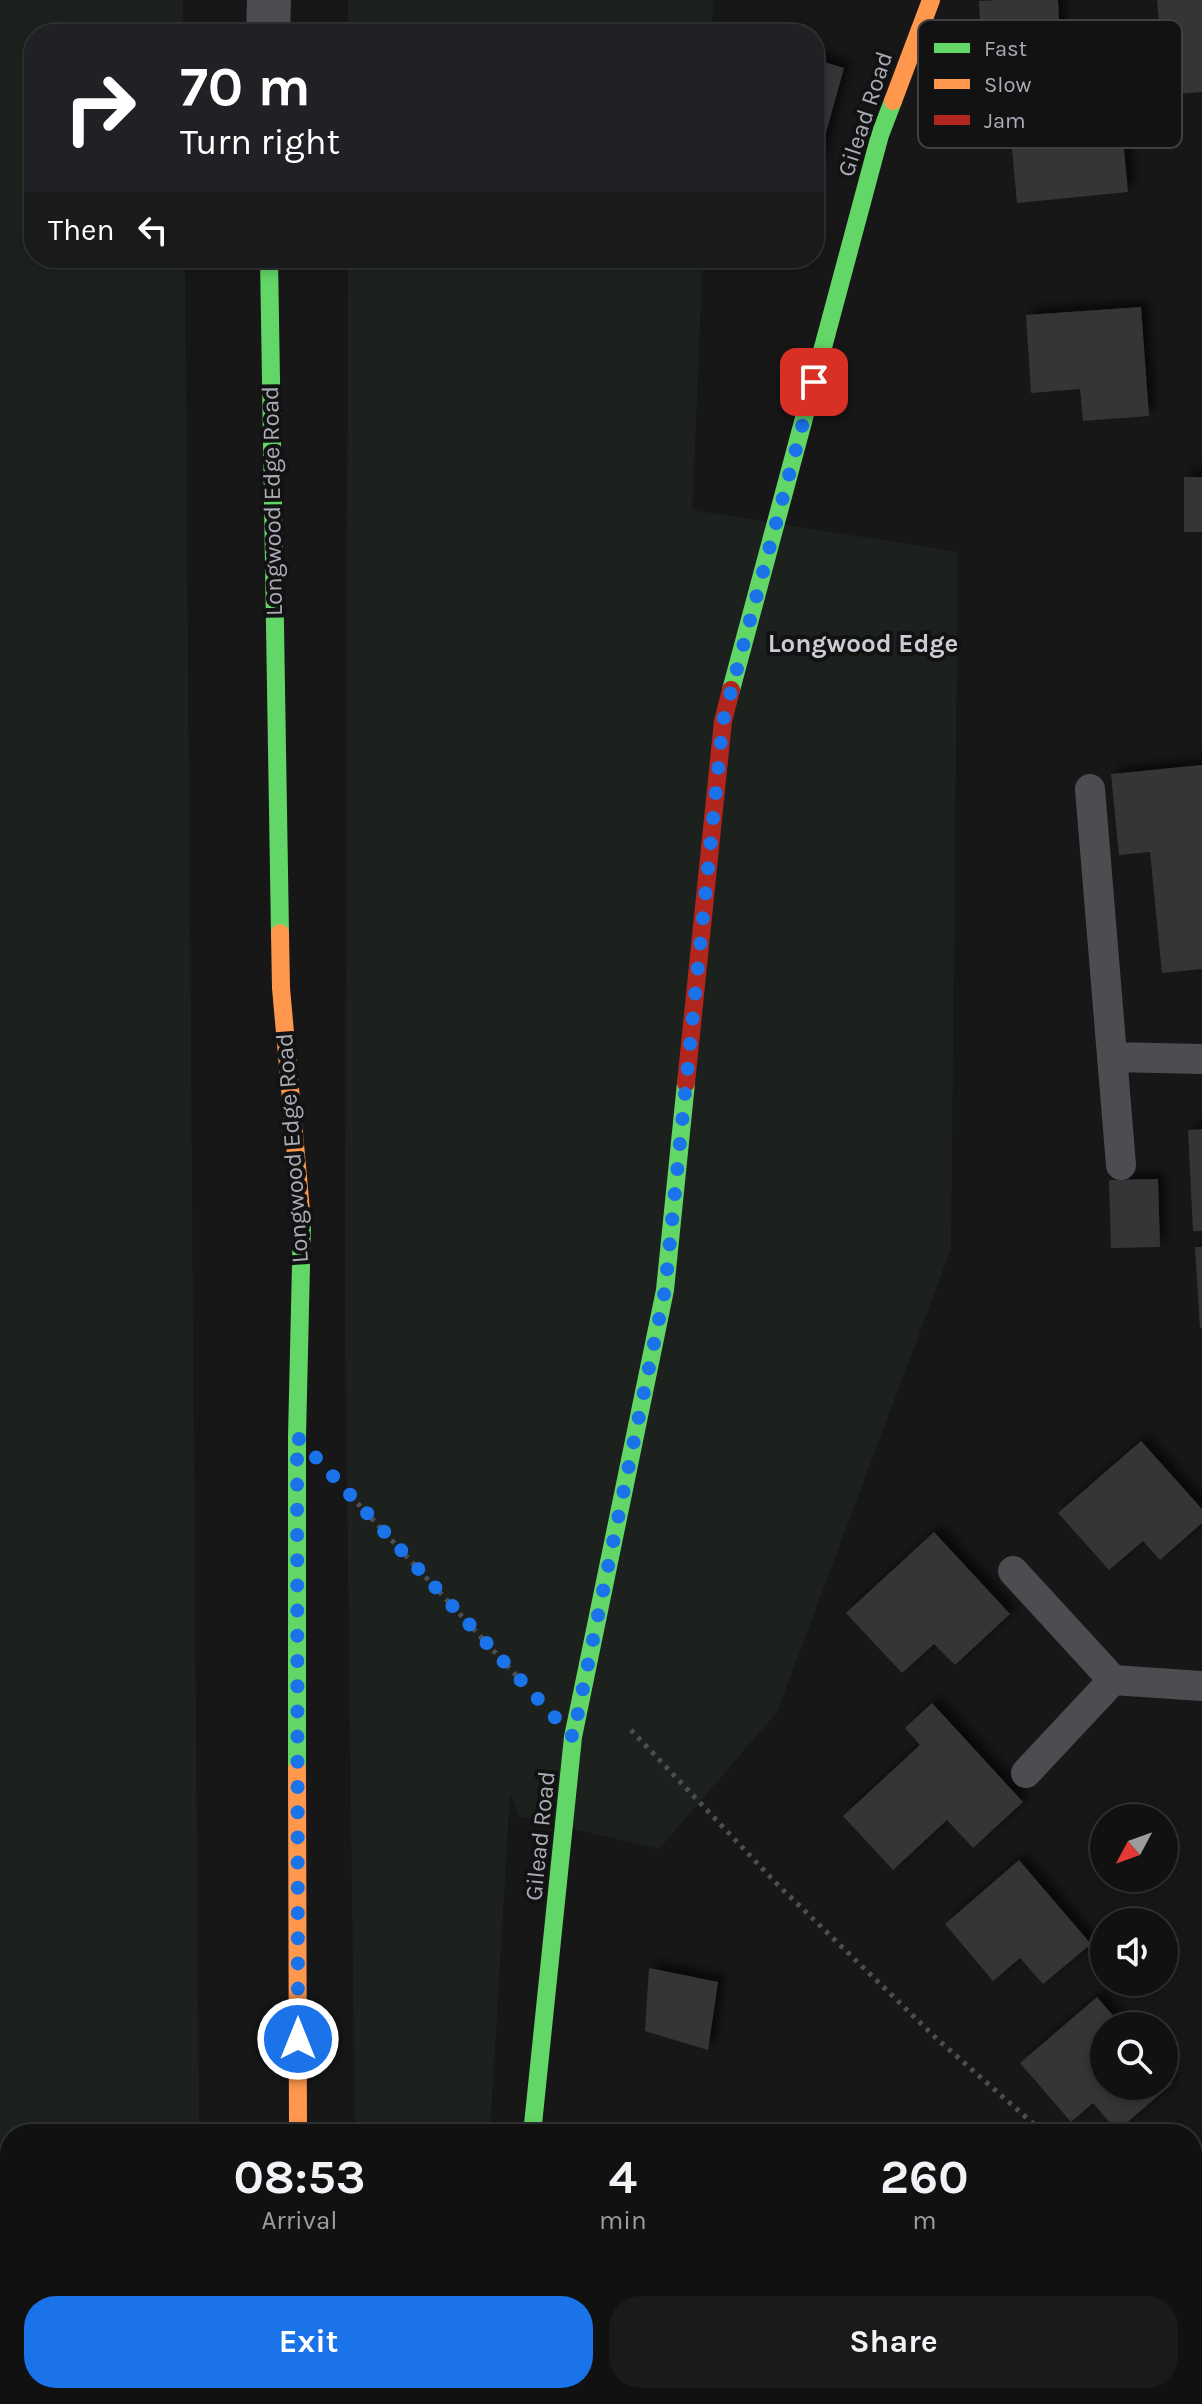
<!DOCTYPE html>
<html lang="en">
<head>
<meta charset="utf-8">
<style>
  :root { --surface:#111112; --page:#1a1a1b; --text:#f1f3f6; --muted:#9c9d9f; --line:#303132; --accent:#1a73e8 }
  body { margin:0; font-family:Karla,sans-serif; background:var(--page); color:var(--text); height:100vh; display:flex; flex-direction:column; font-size:30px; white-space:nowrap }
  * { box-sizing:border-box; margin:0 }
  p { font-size:26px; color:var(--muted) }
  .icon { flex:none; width:44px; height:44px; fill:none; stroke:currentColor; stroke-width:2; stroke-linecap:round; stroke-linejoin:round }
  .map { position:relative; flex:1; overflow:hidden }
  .panel { position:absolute; left:0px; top:2124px; width:1202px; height:280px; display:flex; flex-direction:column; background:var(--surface); border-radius:32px 32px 0 0; box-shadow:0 4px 12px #0003,0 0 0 2px var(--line) }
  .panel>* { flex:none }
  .guide { position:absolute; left:24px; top:24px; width:800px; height:244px; border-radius:32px; box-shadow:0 4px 12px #0003,0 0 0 2px var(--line); background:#202124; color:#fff; overflow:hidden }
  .needle { width:52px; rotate:229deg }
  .fabs { position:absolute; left:1090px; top:1804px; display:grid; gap:16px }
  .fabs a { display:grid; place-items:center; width:88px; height:88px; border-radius:50%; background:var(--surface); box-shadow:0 4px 12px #0003,0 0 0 2px var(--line); font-size:40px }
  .pin { position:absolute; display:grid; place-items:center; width:68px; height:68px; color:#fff; margin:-34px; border-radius:16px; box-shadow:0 4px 12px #0006 }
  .me { position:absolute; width:88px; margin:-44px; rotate:0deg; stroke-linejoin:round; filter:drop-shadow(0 0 6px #0008) }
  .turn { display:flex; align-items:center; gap:28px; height:168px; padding:0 24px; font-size:36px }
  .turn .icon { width:104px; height:104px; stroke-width:2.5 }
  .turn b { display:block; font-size:56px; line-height:68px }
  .then { display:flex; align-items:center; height:76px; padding:0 24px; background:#0003; gap:16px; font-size:30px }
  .eta { display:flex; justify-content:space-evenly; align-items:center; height:136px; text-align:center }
  .eta b { font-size:48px; font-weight:700; line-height:56px }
  .action { display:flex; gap:16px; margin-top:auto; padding:16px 24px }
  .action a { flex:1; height:92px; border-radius:32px; background:var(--accent); color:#fff; font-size:32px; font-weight:700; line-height:92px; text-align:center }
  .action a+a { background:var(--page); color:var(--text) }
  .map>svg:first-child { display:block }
</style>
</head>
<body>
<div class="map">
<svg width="1202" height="2404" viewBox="0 0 1202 2404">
  <defs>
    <filter id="shadow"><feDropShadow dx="7" dy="-7" stdDeviation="4" flood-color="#0009"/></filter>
  </defs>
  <rect width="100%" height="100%" fill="#171718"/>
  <path fill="#1c211e" d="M0,0h183v34h-149v224h151l14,1876h-189v260h191v10h-201z
    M348,0h365l-1,34h-364z
    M348,258h355l-11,252 266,42 -7,697 -174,463 -118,137 -141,-33 -8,-24 -20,342h-135l-10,-814z
    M358,2394h101l-2,10h-100z
    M605,2394h279l-1,10h-280z"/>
  <path fill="#353538" filter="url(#shadow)" d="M998,0h60l2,42 -79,3 -2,-44z
    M1157,0h45v92l-36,3z
    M814,59l30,9 -29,104h-1z
    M1121,117l7,75 -111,11 -7,-75z
    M1141,307l8,109 -66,5 -3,-32 -49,4 -5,-78z
    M1184,477h18v55h-18z
    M1202,765v204l-40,4 -12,-121 -31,3 -8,-81z
    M1202,1129v102h-9l-5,-101z
    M1158,1179l2,68 -49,1 -2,-68z
    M1195,1247h7v81h-2z
    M1141,1441l61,68v14l-42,37 -17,-19 -34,29 -51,-57z
    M934,1532l76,82 -55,51 -21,-21 -32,29 -56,-60z
    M932,1703l91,99 -50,46 -26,-28 -54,50 -50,-54 77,-71 -15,-17z
    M1019,1860l72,84 -48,40 -23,-26 -27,23 -48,-57z
    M649,1968l69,14 -10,68 -63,-19z
    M1097,1997l25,29h-18v60h60v-11l8,9 -55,47 -24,-28 -22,19 -51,-59z
    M1013,2394h112l-1,10 -112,-2z"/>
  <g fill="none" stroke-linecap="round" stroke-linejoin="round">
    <path stroke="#4d4e51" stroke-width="5" stroke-dasharray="4 6" stroke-linecap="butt" d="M351,1496l175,190
      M631,1730l146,154 159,154 109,96
      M1192,2259l10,4"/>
    <path stroke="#4c4d50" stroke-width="30" d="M1090,789l31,376
      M1112,1057l90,2
      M1013,1571l100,109 -87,93
      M1113,1680l89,6"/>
    <path stroke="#4c4d50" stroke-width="44" d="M268,34l1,-34
      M294,2404l2,-10"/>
    <path stroke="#63d668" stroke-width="18" d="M269,258l11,675
      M731,690l149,-555 13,-34
      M297,1769v-332l5,-215
      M532,2134l41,-397 92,-447 21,-207"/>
    <path stroke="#ff974d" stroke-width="18" d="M893,101l38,-101
      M280,933l1,55 21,234
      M297,1769l1,365
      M504,2404l1,-10"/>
    <path stroke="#b3261e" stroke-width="18" d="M686,1083l37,-362 8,-31"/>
  </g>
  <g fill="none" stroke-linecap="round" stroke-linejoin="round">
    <path stroke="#1a73e8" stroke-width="14" stroke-dasharray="0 25.2" d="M298,2039l-1,-602 276,300 92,-447 58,-569 91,-339"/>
  </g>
  <g text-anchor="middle" stroke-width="8" stroke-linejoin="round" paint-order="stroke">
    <g font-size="24" fill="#aaadb7" stroke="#121213">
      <text transform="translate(865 114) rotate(-72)" y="8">Gilead Road</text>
      <text transform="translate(272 501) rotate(-91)" y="8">Longwood Edge Road</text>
      <text transform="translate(292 1148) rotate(-94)" y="8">Longwood Edge Road</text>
      <text transform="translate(540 1836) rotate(-84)" y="8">Gilead Road</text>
    </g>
    <g font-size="26" font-weight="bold" fill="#cbccd4" stroke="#121213">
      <text x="863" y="652">Longwood Edge</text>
    </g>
  </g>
  <rect x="918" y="20" width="264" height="128" rx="12" fill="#121213" stroke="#404044" stroke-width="2"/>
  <rect x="934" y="43" width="36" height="10" fill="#63d668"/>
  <rect x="934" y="79" width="36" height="10" fill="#ff974d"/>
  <rect x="934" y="115" width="36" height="10" fill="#b3261e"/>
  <g font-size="22" fill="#aaadb7">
    <text x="984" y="56">Fast</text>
    <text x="984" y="92">Slow</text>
    <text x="984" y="128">Jam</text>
  </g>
</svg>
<div class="fabs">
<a><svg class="needle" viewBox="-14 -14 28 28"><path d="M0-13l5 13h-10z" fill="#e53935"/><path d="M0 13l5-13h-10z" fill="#9c9d9f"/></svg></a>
<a><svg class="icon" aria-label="sound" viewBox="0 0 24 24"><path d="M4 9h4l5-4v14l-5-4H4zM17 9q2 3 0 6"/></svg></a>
<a><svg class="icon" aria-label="search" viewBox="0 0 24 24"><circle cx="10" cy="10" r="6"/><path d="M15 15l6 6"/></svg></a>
</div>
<div class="pin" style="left:814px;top:382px;background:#d93025"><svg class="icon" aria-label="arrive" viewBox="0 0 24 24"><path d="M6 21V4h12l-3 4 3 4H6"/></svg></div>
<svg class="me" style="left:298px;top:2039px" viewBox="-20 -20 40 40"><circle r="17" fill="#1a73e8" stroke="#fff" stroke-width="3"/><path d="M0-11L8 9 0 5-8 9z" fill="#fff"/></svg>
<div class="guide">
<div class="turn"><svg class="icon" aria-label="right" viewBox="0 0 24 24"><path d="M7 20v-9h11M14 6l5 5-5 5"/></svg><div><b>70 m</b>Turn right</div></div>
<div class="then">Then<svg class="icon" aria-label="left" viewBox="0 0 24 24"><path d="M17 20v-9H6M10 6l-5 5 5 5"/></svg></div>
</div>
<section class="panel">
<div class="eta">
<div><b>08:53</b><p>Arrival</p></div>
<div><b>4</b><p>min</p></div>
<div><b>260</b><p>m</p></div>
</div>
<div class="action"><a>Exit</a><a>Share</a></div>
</section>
</div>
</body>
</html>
